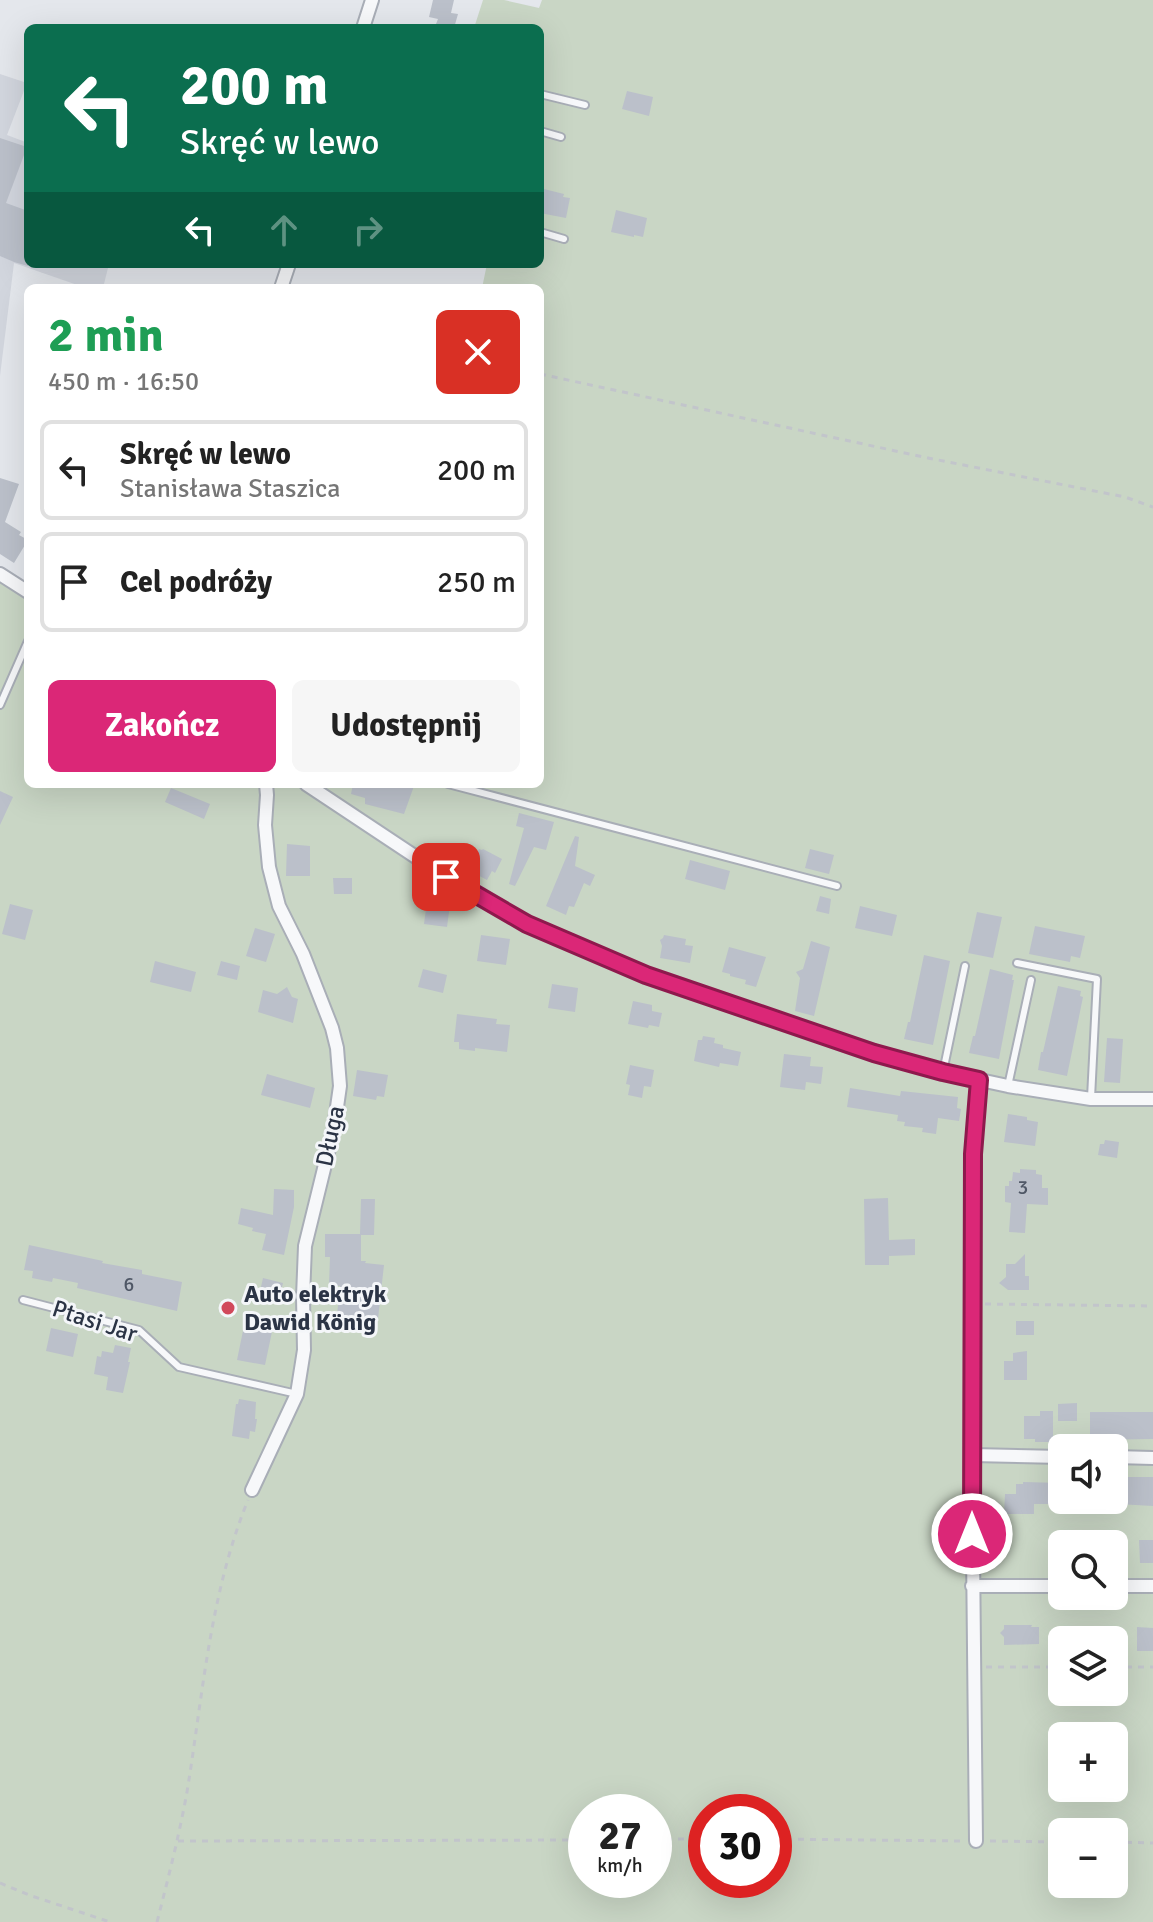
<!DOCTYPE html>
<html lang="pl">
<head>
<meta charset="utf-8">
<style>
  :root { --surface:#fff; --page:#f6f6f6; --text:#222; --muted:#767676; --line:#e0e0e0; --accent:#db2777 }
  body { margin:0; font-family:Signika,sans-serif; background:var(--page); color:var(--text); height:100vh; display:flex; flex-direction:column; font-size:30px; white-space:nowrap }
  * { box-sizing:border-box; margin:0 }
  p { font-size:26px; color:var(--muted) }
  .icon { flex:none; width:44px; height:44px; fill:none; stroke:currentColor; stroke-width:2; stroke-linecap:round; stroke-linejoin:round }
  .map { position:relative; flex:1; overflow:hidden }
  .drawer { position:absolute; left:24px; top:284px; width:520px; height:504px; display:flex; flex-direction:column; background:var(--surface); border-radius:12px; box-shadow:0 8px 32px #0002 }
  .drawer>* { flex:none }
  .banner { position:absolute; left:24px; top:24px; width:520px; height:244px; border-radius:12px; box-shadow:0 8px 32px #0002; background:#0b6e4f; color:#fff; overflow:hidden }
  .buttons { position:absolute; left:1048px; top:1434px; display:grid; gap:16px }
  .buttons a { display:grid; place-items:center; width:80px; height:80px; border-radius:12px; background:var(--surface); box-shadow:0 8px 32px #0002; font-size:40px }
  .speed { position:absolute; left:568px; top:1794px; display:flex; gap:16px; font-size:40px; font-weight:700; text-align:center }
  .speed>* { display:grid; place-content:center; width:104px; height:104px; border-radius:50%; background:var(--surface); box-shadow:0 8px 32px #0002; line-height:1 }
  .speed small { font-size:20px; font-weight:400 }
  .speed .limit { border:12px solid #d22; background:#fff; color:#111 }
  .pin { position:absolute; display:grid; place-items:center; width:68px; height:68px; color:#fff; margin:-34px; border-radius:16px; box-shadow:0 4px 12px #0006 }
  .me { position:absolute; width:88px; margin:-44px; rotate:0deg; stroke-linejoin:round; filter:drop-shadow(0 0 6px #0008) }
  .turn { display:flex; align-items:center; gap:28px; height:168px; padding:0 24px; font-size:36px }
  .turn .icon { width:104px; height:104px; stroke-width:2.5 }
  .turn b { display:block; font-size:56px; line-height:68px }
  .lanes { display:flex; align-items:center; height:76px; padding:0 24px; background:#0003; justify-content:center; gap:40px; direction:ltr }
  .lanes .off { opacity:.35 }
  .round { display:grid; place-items:center; flex:none; width:84px; height:84px; border-radius:12px; background:var(--page) }
  .summary { display:flex; align-items:center; justify-content:space-between; height:136px; padding:0 24px }
  h1 { font-size:48px; font-weight:700; line-height:60px; color:#1e9e55 }
  .cta { display:flex; gap:16px; margin-top:auto; padding:16px 24px }
  .cta a { flex:1; height:92px; border-radius:12px; background:var(--accent); color:#fff; font-size:32px; font-weight:700; line-height:92px; text-align:center }
  .cta a+a { background:var(--page); color:var(--text) }
  ul { padding:0; list-style:none }
  li { display:flex; align-items:center; gap:24px; height:100px; margin:0 16px 12px; padding:0 8px; border:4px solid var(--line); border-radius:12px }
  li div { flex:1 }
  li b { display:block; font-size:30px }
  li em { font-style:normal }
  .map>svg:first-child { display:block }
</style>
</head>
<body>
<div class="map">
<svg width="1153" height="1922" viewBox="0 0 1153 1922">
  <rect width="100%" height="100%" fill="#e4e7ec"/>
  <path fill="#d2d6de" d="M0,74l27,9 -20,52 21,8v53l-2,8 2,1v59h81l-6,24h-17l-72,-25 -14,113z"/>
  <path fill="#c9d6c5" fill-rule="evenodd" d="M483,0h21l35,8 3,-8h611v1922h-1153v-1341l28,19v184h512v-496h-58l5,-24h53v-236h-66zM1062,1448h52v52h-52zM1062,1544h52v52h-52zM1062,1640h52v52h-52zM1062,1736h52v52h-52zM586,1812h68v68h-68zM706,1812h68v68h-68zM1062,1832h52v52h-52z"/>
  <path fill="#bbc0ca" d="M433,0h21l-3,13 7,1 -4,14 -18,-4 2,-5 -9,-2z
    M627,91l26,6 -4,19 -27,-7z
    M0,138l27,9 -21,56 22,8v55l-14,-4 -14,-6z
    M540,188l24,6 -1,3 7,1 -4,20 -26,-5z
    M616,210l31,8 -4,19 -9,-2v2l-23,-5z
    M0,478l19,6 -14,38 16,10 -2,3 9,5 -14,23 -14,-9z
    M353,784h55l6,2 -10,28 -39,-10v-6l-14,-4z
    M171,788l39,16 -6,15 -39,-17z
    M0,791l13,6 -13,28z
    M519,813l35,9 -8,28 -12,-3 -19,39 -6,-2 15,-56 -8,-2z
    M575,836l4,1 -4,29 20,9 -5,11 -6,-3 -10,24 -5,-1 -3,9 -20,-9z
    M287,844l23,2v30h-24z
    M479,849l3,1 1,-1 19,10 -7,14 -3,-2 -5,9 -19,-10z
    M810,849l24,6 -5,19 -24,-6z
    M690,860l40,11 -5,19 -40,-11z
    M333,878h19v16h-18z
    M428,894l23,3 -4,30 -23,-3z
    M820,896l11,3 -2,15 -13,-3z
    M10,904l23,6 -8,30 -23,-6z
    M860,906l37,9 -5,21 -37,-8z
    M977,912l25,5 -9,41 -25,-5z
    M1035,926l50,10 -5,22 -9,-2 -1,6 -41,-8z
    M255,928l20,6 -9,28 -20,-6z
    M481,935l29,4 -4,26 -29,-4z
    M664,935l22,4 -1,6 8,1 -3,17 -30,-5 2,-12 -2,-6 3,-2z
    M811,941l19,6 -16,69 -19,-5 5,-33 -4,-6 7,-3z
    M729,947l37,10 -10,30 -11,-3 1,-4 -16,-4v-2l-8,-2z
    M924,955l26,6 -17,84 -29,-6 4,-17h2z
    M155,961l41,11 -5,20 -41,-10z
    M221,961l19,5 -3,14 -20,-5z
    M423,969l24,6 -4,18 -25,-6z
    M990,969l23,6 -1,5h2l-15,79 -30,-6 4,-17h2z
    M552,984l26,4 -3,24 -27,-4z
    M1058,986l23,5 -1,5 3,1 -16,79 -29,-6 3,-18h2z
    M287,987l5,10 6,2 -5,24 -35,-11 5,-22 14,4z
    M633,1001l19,4v6l10,2 -3,14 -10,-2 -1,3 -20,-4z
    M457,1014l40,5 -1,5 14,1 -3,27 -32,-4v3l-16,-2v-7h-5z
    M703,1036l12,2 -1,5 9,2v3l18,4 -3,14 -18,-3 -1,4 -25,-6 4,-21h4z
    M1107,1038l16,1 -3,44 -16,-1z
    M784,1054l27,3 -1,9 13,1 -2,17 -15,-2 -1,8 -25,-3z
    M630,1065l24,5 -3,17 -7,-1 -2,12 -14,-3 2,-10 -4,-1z
    M357,1070l31,5 -4,22 -7,-1 -1,4 -23,-4z
    M267,1074l48,14 -5,20 -49,-13z
    M850,1088l50,8 1,-5 57,6 -1,11 4,1 -2,12 -21,-3 -2,16 -14,-2 1,-4 -19,-2 1,-4 -8,-1 1,-6 -51,-8z
    M1008,1114l19,3v3l11,2 -3,24 -31,-4z
    M1105,1140l14,2 -2,16 -19,-3 2,-11h4z
    M1020,1169l16,1v4l6,1v13h6v17l-21,-1 -2,29 -16,-1 2,-29 -6,-1v-16h4v-5h3l1,-9 7,1z
    M274,1189l20,1v17l-10,48 -22,-5 4,-16 -14,-3 1,-3 -15,-4 3,-16 32,7z
    M888,1198l1,42 26,-1v16l-26,1v9h-24l-1,-66z
    M361,1199h14l-1,36h-13v26h5l-1,2 19,2 -6,54 -41,-4 3,-29 -11,-1 1,-28h-5v-23h35z
    M29,1245l74,16 -1,2 40,7v4l40,8 -5,29 -100,-23 1,-5 -25,-5 -1,4 -20,-4 1,-7 -9,-1z
    M1025,1254v22h4v14h-21l-9,-7 7,-6v-13h9z
    M263,1278l20,5 -5,21 -20,-4z
    M245,1321l28,6 -8,38 -28,-5z
    M1016,1321h18v14h-18z
    M51,1328l27,6 -5,23 -27,-6z
    M115,1345l16,3 -3,14h2l-7,31 -17,-3 2,-13 -14,-3 3,-18 4,1 1,-6 11,2z
    M1027,1351v29h-23v-19h9v-8z
    M239,1399l17,3 -1,17h2l-2,13 -5,-1 -1,8 -17,-3 4,-32h2z
    M1077,1403v18h-19v-17z
    M1040,1411h13v31h-18v-3h-11v-23h16z
    M1090,1412h63v27l-63,1z
    M1118,1477h35v29l-35,-2z
    M1023,1482l39,1v21h-28v10h-30l1,-20h11v-10h7z
    M1139,1540h14v23h-13z
    M1004,1625h28l-1,2h8v17l-35,1v-8l-4,-4 4,-4z
    M1137,1627l16,1v23h-16z"/>
  <g fill="none" stroke-linecap="round" stroke-linejoin="round">
    <g stroke="#a9aeb7" stroke-width="10">
      <path id="lane" d="M540,94l45,11
        M540,131l21,6
        M540,232l24,7
        M0,705l28,-64
        M448,784l389,102
        M1017,963l80,16 -6,119
        M943,1072l22,-106
        M1008,1086l23,-106
        M23,1300l116,30 40,37 118,27"/>
    </g>
    <g stroke="#a9aeb7" stroke-width="16">
      <path id="street" d="M363,28l9,-28
        M281,288l8,-24
        M0,574l28,18
        M306,784l140,93 81,47 119,51 228,78 69,19 65,14 83,13h62
        M972,1455l90,2
        M1114,1457l39,1
        M252,1490l45,-96 7,-44 -1,-53 2,-51 29,-118 6,-42 -3,-38 -5,-20 -29,-74 -24,-48 -10,-39 -4,-42 2,-30 -1,-11
        M972,1586h90
        M1114,1586h39
        M976,1841l-4,-386 1,-301 6,-74"/>
    </g>
    <path stroke="#c2c5cb" stroke-width="3" stroke-dasharray="6 6" stroke-linecap="butt" d="M540,374l388,84 197,39 28,10
      M985,1304l168,2
      M986,1667h76
      M1114,1667h39
      M654,1839h52
      M774,1839l188,2
      M178,1841l408,-1
      M990,1841l72,1
      M1114,1842l39,1
      M0,1883l29,12 81,27
      M157,1922c11,-43 22,-86 30,-130 16,-98 23,-199 61,-292"/>
    <use href="#lane" stroke="#f7f8fa" stroke-width="6"/>
    <use href="#street" stroke="#f7f8fa" stroke-width="12"/>
  </g>
  <g fill="none" stroke-linecap="round" stroke-linejoin="round">
    <g stroke="#8e194d" stroke-width="20">
      <path id="route" d="M446,877l81,47 119,51 228,78 69,19 36,8 -6,74 -1,380"/>
    </g>
    <use href="#route" stroke="#db2777" stroke-width="14"/>
  </g>
  <circle fill="#d1495b" stroke="#f4f6f9" stroke-width="3" cx="228" cy="1308" r="8"/>
  <g text-anchor="middle" stroke-width="6" stroke-linejoin="round" paint-order="stroke">
    <g font-size="20" fill="#4f5766">
      <text x="1023" y="1194">3</text>
      <text x="129" y="1291">6</text>
    </g>
    <g font-size="24" fill="#2b3445" stroke="#f4f6f9">
      <text transform="translate(330 1136) rotate(-78)" y="8">Długa</text>
      <text transform="translate(95 1321) rotate(18)" y="8">Ptasi Jar</text>
    </g>
    <g font-size="24" font-weight="bold" fill="#2b3445" stroke="#f4f6f9" text-anchor="start">
      <text x="244" y="1302">Auto elektryk<tspan x="244" dy="28">Dawid König</tspan></text>
    </g>
  </g>
</svg>
<div class="buttons">
<a><svg class="icon" aria-label="sound" viewBox="0 0 24 24"><path d="M4 9h4l5-4v14l-5-4H4zM17 9q2 3 0 6"/></svg></a>
<a><svg class="icon" aria-label="search" viewBox="0 0 24 24"><circle cx="10" cy="10" r="6"/><path d="M15 15l6 6"/></svg></a>
<a><svg class="icon" aria-label="layers" viewBox="0 0 24 24"><path d="M12 4l9 5-9 5-9-5zM3 14l9 5 9-5"/></svg></a>
<a>+</a>
<a>−</a>
</div>
<div class="speed"><div>27<small>km/h</small></div><div class="limit">30</div></div>
<div class="pin" style="left:446px;top:877px;background:#d93025"><svg class="icon" aria-label="arrive" viewBox="0 0 24 24"><path d="M6 21V4h12l-3 4 3 4H6"/></svg></div>
<svg class="me" style="left:972px;top:1534px" viewBox="-20 -20 40 40"><circle r="17" fill="#db2777" stroke="#fff" stroke-width="3"/><path d="M0-11L8 9 0 5-8 9z" fill="#fff"/></svg>
<div class="banner">
<div class="turn"><svg class="icon" aria-label="left" viewBox="0 0 24 24"><path d="M17 20v-9H6M10 6l-5 5 5 5"/></svg><div><b>200 m</b>Skręć w lewo</div></div>
<div class="lanes"><svg class="icon" aria-label="left" viewBox="0 0 24 24"><path d="M17 20v-9H6M10 6l-5 5 5 5"/></svg><svg class="icon off" aria-label="ahead" viewBox="0 0 24 24"><path d="M12 20V5M6 11l6-6 6 6"/></svg><svg class="icon off" aria-label="right" viewBox="0 0 24 24"><path d="M7 20v-9h11M14 6l5 5-5 5"/></svg></div>
</div>
<section class="drawer">
<div class="summary"><div><h1>2 min</h1><p>450 m · 16:50</p></div><a class="round" style="background:#d93025;color:#fff"><svg class="icon" aria-label="close" viewBox="0 0 24 24"><path d="M6 6l12 12M18 6L6 18"/></svg></a></div>
<ul>
<li><svg class="icon" aria-label="left" viewBox="0 0 24 24"><path d="M17 20v-9H6M10 6l-5 5 5 5"/></svg><div><b>Skręć w lewo</b><p>Stanisława Staszica</p></div><em>200 m</em></li>
<li><svg class="icon" aria-label="arrive" viewBox="0 0 24 24"><path d="M6 21V4h12l-3 4 3 4H6"/></svg><div><b>Cel podróży</b></div><em>250 m</em></li>
</ul>
<div class="cta"><a>Zakończ</a><a>Udostępnij</a></div>
</section>
</div>
</body>
</html>
